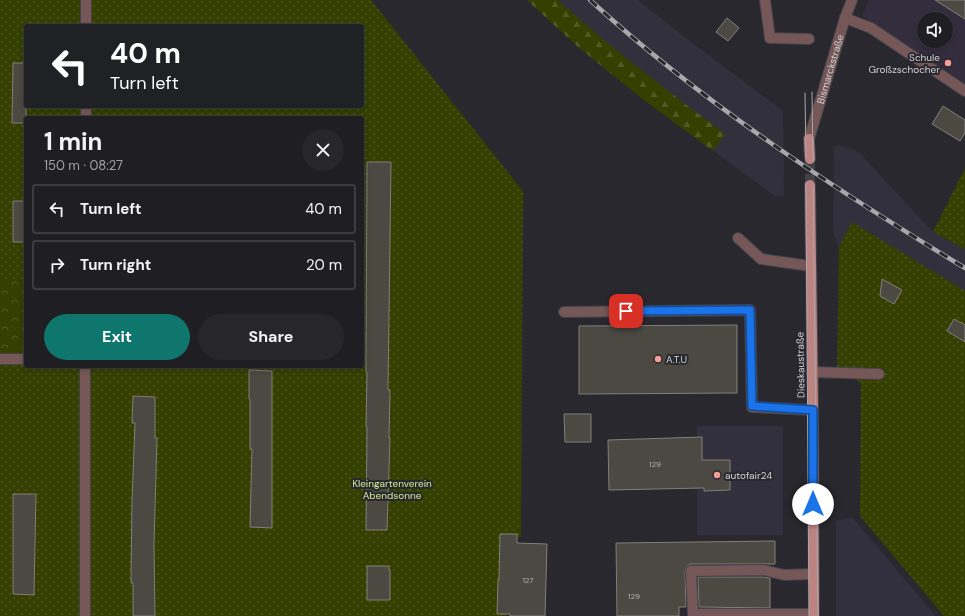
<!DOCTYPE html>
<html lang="en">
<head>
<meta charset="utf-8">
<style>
  :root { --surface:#1f1e23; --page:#27272b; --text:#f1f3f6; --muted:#a1a2a6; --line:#3c3c41; --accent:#0f766e }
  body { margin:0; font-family:"DM Sans",sans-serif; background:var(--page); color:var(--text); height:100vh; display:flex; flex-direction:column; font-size:15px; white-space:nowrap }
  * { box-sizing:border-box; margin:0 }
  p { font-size:13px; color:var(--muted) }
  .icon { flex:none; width:22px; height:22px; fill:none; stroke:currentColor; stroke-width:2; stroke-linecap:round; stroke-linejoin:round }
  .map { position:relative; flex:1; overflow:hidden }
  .drawer { position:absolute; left:24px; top:116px; width:340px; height:252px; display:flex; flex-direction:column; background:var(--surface); border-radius:4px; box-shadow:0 2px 6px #0003,0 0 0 1px var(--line) }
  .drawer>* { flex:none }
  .banner { position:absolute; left:24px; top:24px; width:340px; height:84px; border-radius:4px; box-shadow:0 2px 6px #0003,0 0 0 1px var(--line); background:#202124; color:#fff; overflow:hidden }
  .controls { position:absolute; left:917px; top:12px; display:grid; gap:8px }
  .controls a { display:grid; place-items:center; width:36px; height:36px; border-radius:50%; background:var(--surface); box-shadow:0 2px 6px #0003,0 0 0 1px var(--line); font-size:20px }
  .pin { position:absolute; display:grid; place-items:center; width:34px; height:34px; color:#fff; margin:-17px; border-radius:8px; box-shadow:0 2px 6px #0006 }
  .me { position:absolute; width:44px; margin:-22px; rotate:0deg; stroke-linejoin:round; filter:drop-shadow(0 0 3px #0008) }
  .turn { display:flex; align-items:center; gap:14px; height:84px; padding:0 20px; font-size:18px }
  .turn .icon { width:52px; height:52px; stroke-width:2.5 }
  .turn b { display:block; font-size:28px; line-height:34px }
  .round { display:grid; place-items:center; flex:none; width:42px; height:42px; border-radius:21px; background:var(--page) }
  .overview { display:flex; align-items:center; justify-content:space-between; height:68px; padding:0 20px }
  h1 { font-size:24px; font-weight:700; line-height:30px }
  .action { display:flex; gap:8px; margin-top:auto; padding:8px 20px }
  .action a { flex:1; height:46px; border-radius:24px; background:var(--accent); color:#fff; font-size:16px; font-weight:700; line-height:46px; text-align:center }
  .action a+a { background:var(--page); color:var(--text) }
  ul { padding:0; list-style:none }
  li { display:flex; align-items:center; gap:12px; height:50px; margin:0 8px 6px; padding:0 12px; border:2px solid var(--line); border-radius:4px }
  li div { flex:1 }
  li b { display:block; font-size:15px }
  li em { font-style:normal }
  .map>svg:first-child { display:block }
</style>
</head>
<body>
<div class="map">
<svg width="965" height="616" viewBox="0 0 965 616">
  <defs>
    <pattern id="grass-dots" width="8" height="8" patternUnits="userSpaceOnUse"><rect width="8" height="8" fill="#343f00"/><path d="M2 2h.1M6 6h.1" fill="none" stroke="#505a24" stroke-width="1.8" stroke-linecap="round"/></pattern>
    <pattern id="forest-firs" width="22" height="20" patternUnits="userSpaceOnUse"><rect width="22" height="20" fill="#343f00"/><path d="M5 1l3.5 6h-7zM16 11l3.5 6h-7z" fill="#505a24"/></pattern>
    <pattern id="park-crowns" width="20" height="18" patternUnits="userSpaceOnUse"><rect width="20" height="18" fill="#343f00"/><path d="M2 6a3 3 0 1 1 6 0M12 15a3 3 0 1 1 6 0" fill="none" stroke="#505a24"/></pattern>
  </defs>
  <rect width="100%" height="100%" fill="#29282f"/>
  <path fill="#32303c" d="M527,0h111l49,39 96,72 1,85h-9l-134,-98 -64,-52z
    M840,145l19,7 74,80 32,17v70l-126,-72 -6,-15 1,-85z
    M697,426h86v109h-86z
    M852,517l84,99h-100v-95z"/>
  <path fill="#342d3e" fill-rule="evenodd" d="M869,0h96v85l-103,-69zM924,19h22v22h-22z"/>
  <path fill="url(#grass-dots)" fill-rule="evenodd" d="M0,0h371l152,191 -2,346h-11l-3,79h-507zM26,26h336v80h-336zM26,118h336v248h-336z
    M965,168v81l-32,-17z
    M852,222l113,69v325h-21l-84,-100 1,-132 -7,-6 -17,-1 2,-130z"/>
  <path fill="url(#forest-firs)" d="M527,0h31c53,48 110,91 167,134l-12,17 -72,-53 -64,-52z"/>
  <path fill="url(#park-crowns)" d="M0,281h26v72h-26z"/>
  <path fill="#4c4842" stroke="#837e78" d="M935,0h30v19z
    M727,18l12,10 -11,13 -12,-9z
    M13,63h13v60h-14z
    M943,106l22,14v13l-5,8 -28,-17z
    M367,162h24l-3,228h2l-1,48h1l-3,92h-21l1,-103h-1l1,-55h-1z
    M13,201h13v41h-13z
    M882,279l20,11 -8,14 -14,-8z
    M954,319l11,6v17l-18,-11z
    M737,325v68l-158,1v-68z
    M249,370l23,1v157l-22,-1 2,-78h-2v-49l-1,-1z
    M133,396l22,1v41h2l-3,107 1,71h-22v-33h-2l1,-83 3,-77h-3z
    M564,414h27v28h-26z
    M702,437v23h28v30l-26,1v-3l-95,2 -1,-50z
    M13,494h23l-2,101 -21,-1z
    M500,534h17v9l30,1 -2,72h-35v-2h-13l1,-34h1z
    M775,541v23h-84l-4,2 -2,5 1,36h-7v9h-62l-1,-73z
    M367,566h22v4h1v30h-23z
    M698,577h65l7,1v30l-71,-1z"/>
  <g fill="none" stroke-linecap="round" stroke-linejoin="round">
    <path stroke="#424248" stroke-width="10" stroke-dasharray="10 5" stroke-linecap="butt" d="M810,159v26"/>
    <g stroke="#44434a" stroke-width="12">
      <g id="minor">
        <path d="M86,0v26"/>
        <path d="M765,0l5,38 39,1"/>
        <path d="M845,18l26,10 94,63"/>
        <path d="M86,106v12"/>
        <path id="s1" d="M809,139l36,-121 7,-18"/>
        <path d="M738,238l23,21 49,7"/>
        <path d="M564,312l186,-2 2,97 61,3"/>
        <path d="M0,359h26"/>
        <path d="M85,366v250"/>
        <path d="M812,372l67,2"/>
        <path d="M813,574l-29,1 -20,-5 -73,1 2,43h121"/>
      </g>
    </g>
    <g stroke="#44434a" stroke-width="12">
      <path id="major" d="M809,139l1,20
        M810,185l3,225 1,206"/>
    </g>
    <use href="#minor" stroke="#745756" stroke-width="10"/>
    <use href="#major" stroke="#bd8381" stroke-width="10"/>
    <path stroke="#a8a7ac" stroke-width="1" d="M812,92l1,69
      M805,93l1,64
      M806,183l3,433
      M813,187l5,429"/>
    <g stroke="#a8a7ac" stroke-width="4.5">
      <path id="rail" d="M590,0c114,104 243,188 375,268"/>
    </g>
    <use href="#rail" stroke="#29282f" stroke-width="3" stroke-dasharray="9" stroke-linecap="butt"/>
  </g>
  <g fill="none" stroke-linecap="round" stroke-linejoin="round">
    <g stroke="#114b97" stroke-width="10">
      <path id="route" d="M626,311l124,-1 2,96 61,4v94"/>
    </g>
    <use href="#route" stroke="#1a73e8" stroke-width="7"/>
  </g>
  <g fill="#f59c94" stroke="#29282f" stroke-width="1.5">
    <circle cx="948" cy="63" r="4"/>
    <circle cx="658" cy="359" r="4"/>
    <circle cx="717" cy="475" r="4"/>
  </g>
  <g text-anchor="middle" stroke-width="4" stroke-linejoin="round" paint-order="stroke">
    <g font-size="8" fill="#b0b0b1">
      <text x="655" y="467">129</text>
      <text x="528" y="583">127</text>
      <text x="634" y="599">129</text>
    </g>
    <g font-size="10" fill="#d2d2d6" stroke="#29282f" text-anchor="start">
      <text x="940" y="61" text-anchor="end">Schule<tspan x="940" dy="12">Großzschocher</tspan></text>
      <text x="666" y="363">A.T.U</text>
      <text x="725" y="479">autofair24</text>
    </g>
    <g font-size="10" fill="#d2d2d6" stroke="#29282f">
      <text dy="4" stroke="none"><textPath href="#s1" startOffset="73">Bismarckstraße</textPath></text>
      <text transform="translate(800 365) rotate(-91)" y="4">Dieskaustraße</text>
    </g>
    <g font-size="10" fill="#d3e990" stroke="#29282f">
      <text x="392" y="487">Kleingartenverein<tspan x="392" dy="12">Abendsonne</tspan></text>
    </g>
  </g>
</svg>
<div class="controls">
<a><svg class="icon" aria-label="sound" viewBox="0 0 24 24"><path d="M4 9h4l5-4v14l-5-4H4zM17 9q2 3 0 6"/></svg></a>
</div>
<div class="pin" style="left:626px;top:311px;background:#d93025"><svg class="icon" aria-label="arrive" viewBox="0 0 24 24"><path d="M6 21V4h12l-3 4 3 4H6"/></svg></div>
<svg class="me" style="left:813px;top:504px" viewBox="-20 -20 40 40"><circle r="19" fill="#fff"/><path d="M0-13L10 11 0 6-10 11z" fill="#1a73e8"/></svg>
<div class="banner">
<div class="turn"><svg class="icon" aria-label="left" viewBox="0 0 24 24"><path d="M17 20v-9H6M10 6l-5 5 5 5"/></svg><div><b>40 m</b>Turn left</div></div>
</div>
<section class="drawer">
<div class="overview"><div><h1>1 min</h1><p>150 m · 08:27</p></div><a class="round"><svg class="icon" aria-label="close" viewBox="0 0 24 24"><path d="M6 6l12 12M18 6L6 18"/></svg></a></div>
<ul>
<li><svg class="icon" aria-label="left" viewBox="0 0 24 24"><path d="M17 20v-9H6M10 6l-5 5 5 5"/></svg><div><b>Turn left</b></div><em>40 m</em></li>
<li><svg class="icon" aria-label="right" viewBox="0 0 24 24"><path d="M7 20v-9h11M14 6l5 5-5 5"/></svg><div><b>Turn right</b></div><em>20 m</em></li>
</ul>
<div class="action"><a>Exit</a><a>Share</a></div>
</section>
</div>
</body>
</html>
